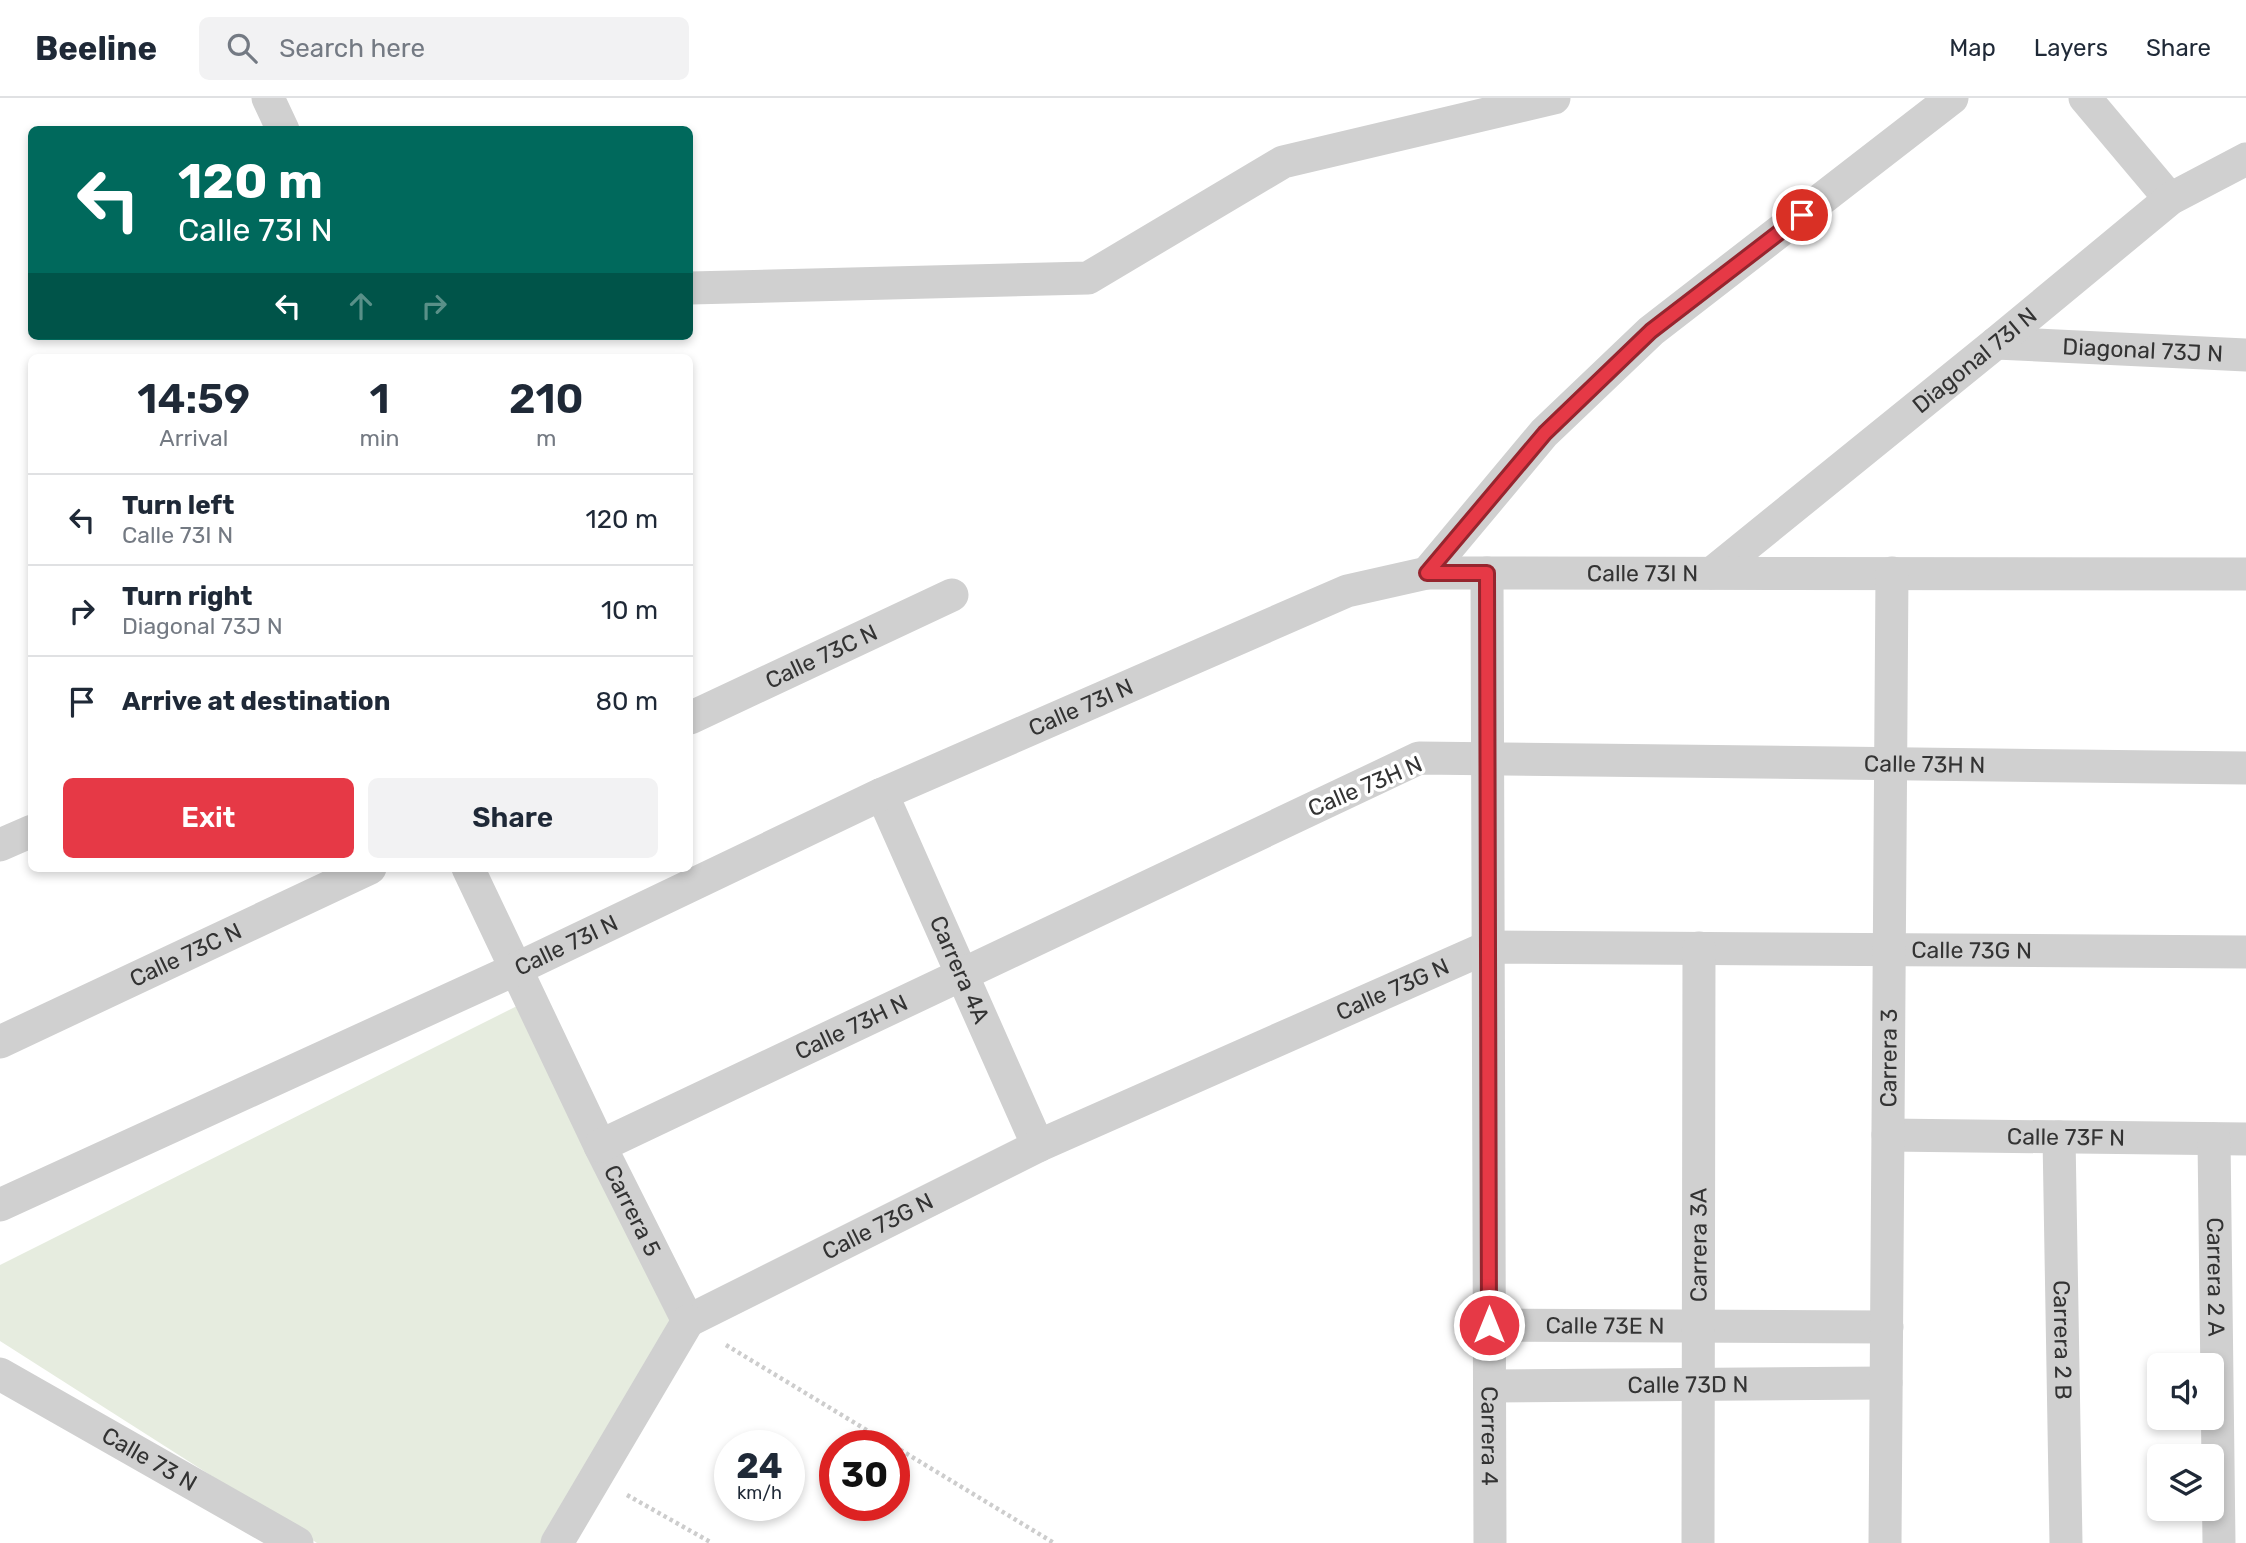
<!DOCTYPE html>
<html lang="en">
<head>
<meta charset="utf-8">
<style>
  :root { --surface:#fff; --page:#f2f2f3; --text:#1f2937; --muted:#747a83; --line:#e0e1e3; --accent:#e63946 }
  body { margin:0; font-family:Rubik,sans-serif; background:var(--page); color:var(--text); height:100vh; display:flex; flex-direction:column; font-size:26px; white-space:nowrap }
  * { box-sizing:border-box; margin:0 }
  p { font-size:23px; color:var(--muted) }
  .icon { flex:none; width:38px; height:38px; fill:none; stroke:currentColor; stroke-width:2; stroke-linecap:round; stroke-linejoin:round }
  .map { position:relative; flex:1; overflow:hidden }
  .panel { position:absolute; left:28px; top:256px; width:665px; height:518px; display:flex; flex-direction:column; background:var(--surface); border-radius:10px; box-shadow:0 4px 10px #0003 }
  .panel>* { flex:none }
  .top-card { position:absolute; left:28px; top:28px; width:665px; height:214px; border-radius:10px; box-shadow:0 4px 10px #0003; background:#00695c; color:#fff; overflow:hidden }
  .buttons { position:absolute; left:2147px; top:1255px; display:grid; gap:14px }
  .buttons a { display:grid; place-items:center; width:77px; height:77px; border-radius:10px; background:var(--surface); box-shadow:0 4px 10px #0003; font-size:35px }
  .speed { position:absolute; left:714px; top:1332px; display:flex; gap:14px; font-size:35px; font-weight:700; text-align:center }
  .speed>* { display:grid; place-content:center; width:91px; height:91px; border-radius:50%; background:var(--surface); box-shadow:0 4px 10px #0003; line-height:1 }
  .speed small { font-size:18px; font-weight:400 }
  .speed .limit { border:10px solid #d22; background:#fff; color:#111 }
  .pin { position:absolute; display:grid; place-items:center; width:60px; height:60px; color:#fff; margin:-30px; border:4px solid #fff; border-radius:50%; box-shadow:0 2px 7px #0007 }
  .me { position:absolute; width:77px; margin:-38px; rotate:0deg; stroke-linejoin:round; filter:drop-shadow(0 0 5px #0008) }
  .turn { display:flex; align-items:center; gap:24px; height:147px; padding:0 35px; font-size:32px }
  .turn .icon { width:91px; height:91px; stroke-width:2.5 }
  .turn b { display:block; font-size:49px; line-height:60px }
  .lanes { display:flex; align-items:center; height:66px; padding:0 35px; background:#0003; justify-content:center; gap:35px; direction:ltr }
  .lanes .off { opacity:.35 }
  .eta { display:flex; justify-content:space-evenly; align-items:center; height:119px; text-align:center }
  .eta b { font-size:42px; font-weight:600; line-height:49px }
  .button { display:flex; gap:14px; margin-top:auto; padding:14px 35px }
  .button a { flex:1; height:80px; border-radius:10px; background:var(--accent); color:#fff; font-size:28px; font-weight:600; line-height:80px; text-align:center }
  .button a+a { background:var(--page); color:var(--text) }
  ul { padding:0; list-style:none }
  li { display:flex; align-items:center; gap:21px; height:91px; padding:0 35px; border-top:2px solid var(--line) }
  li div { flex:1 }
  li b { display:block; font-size:26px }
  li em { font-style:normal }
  header { display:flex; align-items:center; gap:42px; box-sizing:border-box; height:98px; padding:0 35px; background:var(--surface); border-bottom:2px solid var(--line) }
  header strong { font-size:33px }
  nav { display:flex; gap:38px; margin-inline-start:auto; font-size:24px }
  .search { width:490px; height:63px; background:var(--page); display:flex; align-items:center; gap:18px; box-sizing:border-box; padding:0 24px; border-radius:10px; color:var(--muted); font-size:26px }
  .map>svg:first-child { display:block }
</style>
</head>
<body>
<header>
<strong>Beeline</strong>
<div class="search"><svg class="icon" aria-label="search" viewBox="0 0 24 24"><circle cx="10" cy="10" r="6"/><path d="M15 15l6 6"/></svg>Search here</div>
<nav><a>Map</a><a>Layers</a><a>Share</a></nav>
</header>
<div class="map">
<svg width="2246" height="1445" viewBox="0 0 2246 1445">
  <rect width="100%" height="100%" fill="#fff"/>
  <path fill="#e6ecdf" d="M519,907l164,326 -125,212h-241l-317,-202v-76z"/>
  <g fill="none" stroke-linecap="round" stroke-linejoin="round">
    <path stroke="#cdcdcd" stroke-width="4.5" stroke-dasharray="3.5 3.5" stroke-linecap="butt" d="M726,1247l167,101
      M894,1348l160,97
      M627,1397l85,48"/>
    <g stroke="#d0d0d0" stroke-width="33">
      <path d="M268,0l15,32"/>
      <path d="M2085,0l85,101"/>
      <path d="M690,190l398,-10 195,-116 271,-64"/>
      <path id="s1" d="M1996,245l250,12"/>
      <path d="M1427,475l117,-140 107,-102 301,-233"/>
      <path id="s2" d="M1487,475l3,970"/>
      <path id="s3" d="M1712,475l284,-230 174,-144 76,-40"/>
      <path id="s4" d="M690,620l262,-123"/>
      <path id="s5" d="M882,696l156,352"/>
      <path d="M0,747l32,-14"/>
      <path id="s6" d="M468,770l132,278 88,175"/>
      <path id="s7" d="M0,944l370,-174"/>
      <path id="s8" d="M1888,1037l358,4"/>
      <path id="s9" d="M2059,1039l7,406"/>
      <path id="s10" d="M2214,1041l5,404"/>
      <path id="s11" d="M600,1048l819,-388 827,10"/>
      <path id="s12" d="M0,1107l516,-236 366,-175 465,-203 80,-18 819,1"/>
      <path id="s13" d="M688,1223l350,-175 450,-199 758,5"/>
      <path id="s14" d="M1489,1227l398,2"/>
      <path id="s15" d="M0,1276l297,169"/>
      <path id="s16" d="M1490,1288l396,-3"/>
      <path d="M557,1445l131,-222"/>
      <path id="s17" d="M1698,1445l1,-595"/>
      <path id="s18" d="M1885,1445l7,-970"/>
    </g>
  </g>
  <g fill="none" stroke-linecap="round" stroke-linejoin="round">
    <g stroke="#96252e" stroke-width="18">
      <path id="route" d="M1489,1227l-2,-752h-60l118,-140 106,-102 151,-116"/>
    </g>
    <use href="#route" stroke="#e63946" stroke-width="12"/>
  </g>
  <g text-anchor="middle" stroke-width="7" stroke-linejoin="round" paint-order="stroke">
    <g font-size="23" fill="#333" stroke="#fff">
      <text dy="8" stroke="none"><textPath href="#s1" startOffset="147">Diagonal 73J N</textPath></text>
      <text dy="8" stroke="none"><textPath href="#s3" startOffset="338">Diagonal 73I N</textPath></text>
      <text dy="8" stroke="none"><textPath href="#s12" startOffset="1778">Calle 73I N</textPath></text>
      <text dy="8" stroke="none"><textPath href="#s4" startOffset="145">Calle 73C N</textPath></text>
      <text dy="8" stroke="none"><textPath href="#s12" startOffset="1190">Calle 73I N</textPath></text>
      <text dy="8" stroke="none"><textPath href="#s11" startOffset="1412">Calle 73H N</textPath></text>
      <text transform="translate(1365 688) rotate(-23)" y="8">Calle 73H N</text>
      <text dy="8" stroke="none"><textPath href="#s12" startOffset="623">Calle 73I N</textPath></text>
      <text dy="8" stroke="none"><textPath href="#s13" startOffset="1367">Calle 73G N</textPath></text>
      <text dy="8" stroke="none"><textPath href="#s7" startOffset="205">Calle 73C N</textPath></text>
      <text dy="8" stroke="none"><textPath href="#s5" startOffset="192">Carrera 4A</textPath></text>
      <text dy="8" stroke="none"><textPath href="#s13" startOffset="779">Calle 73G N</textPath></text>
      <text dy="8" stroke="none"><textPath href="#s11" startOffset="278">Calle 73H N</textPath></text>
      <text dy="8" stroke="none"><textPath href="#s18" startOffset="485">Carrera 3</textPath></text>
      <text dy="8" stroke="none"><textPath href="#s8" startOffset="178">Calle 73F N</textPath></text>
      <text dy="8" stroke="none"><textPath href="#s6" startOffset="380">Carrera 5</textPath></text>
      <text dy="8" stroke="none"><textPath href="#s13" startOffset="212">Calle 73G N</textPath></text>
      <text dy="8" stroke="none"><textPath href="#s17" startOffset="298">Carrera 3A</textPath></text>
      <text dy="8" stroke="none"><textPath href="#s10" startOffset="138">Carrera 2 A</textPath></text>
      <text dy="8" stroke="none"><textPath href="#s14" startOffset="116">Calle 73E N</textPath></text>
      <text dy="8" stroke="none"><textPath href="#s9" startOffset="203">Carrera 2 B</textPath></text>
      <text dy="8" stroke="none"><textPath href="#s16" startOffset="198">Calle 73D N</textPath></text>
      <text dy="8" stroke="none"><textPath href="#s2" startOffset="863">Carrera 4</textPath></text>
      <text dy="8" stroke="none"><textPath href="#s15" startOffset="172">Calle 73 N</textPath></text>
    </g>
  </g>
</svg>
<div class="buttons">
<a><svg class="icon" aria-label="sound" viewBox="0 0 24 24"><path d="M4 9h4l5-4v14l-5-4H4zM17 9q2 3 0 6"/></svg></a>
<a><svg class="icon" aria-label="layers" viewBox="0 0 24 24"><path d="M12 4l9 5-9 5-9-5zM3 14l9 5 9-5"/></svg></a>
</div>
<div class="speed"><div>24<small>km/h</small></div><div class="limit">30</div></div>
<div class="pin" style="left:1802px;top:117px;background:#d93025"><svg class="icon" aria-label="arrive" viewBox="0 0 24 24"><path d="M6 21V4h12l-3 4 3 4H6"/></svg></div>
<svg class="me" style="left:1489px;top:1227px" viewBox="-20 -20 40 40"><circle r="17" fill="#e63946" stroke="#fff" stroke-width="3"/><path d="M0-11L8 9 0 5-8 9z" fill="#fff"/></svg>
<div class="top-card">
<div class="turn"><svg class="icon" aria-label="left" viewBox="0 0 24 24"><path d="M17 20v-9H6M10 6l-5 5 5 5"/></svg><div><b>120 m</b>Calle 73I N</div></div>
<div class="lanes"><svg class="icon" aria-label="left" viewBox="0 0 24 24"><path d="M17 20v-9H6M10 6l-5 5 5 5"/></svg><svg class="icon off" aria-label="ahead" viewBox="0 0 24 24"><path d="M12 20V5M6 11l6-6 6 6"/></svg><svg class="icon off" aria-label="right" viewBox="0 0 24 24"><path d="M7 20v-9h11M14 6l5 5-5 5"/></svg></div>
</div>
<section class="panel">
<div class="eta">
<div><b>14:59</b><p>Arrival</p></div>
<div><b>1</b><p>min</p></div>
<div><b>210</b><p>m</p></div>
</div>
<ul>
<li><svg class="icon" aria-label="left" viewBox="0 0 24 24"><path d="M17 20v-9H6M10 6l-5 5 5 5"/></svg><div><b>Turn left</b><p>Calle 73I N</p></div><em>120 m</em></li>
<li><svg class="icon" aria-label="right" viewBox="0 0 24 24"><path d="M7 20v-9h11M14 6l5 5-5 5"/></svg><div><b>Turn right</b><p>Diagonal 73J N</p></div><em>10 m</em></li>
<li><svg class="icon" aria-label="arrive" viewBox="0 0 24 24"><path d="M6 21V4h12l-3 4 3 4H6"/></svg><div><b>Arrive at destination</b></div><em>80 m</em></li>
</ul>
<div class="button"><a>Exit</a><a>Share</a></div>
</section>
</div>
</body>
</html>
